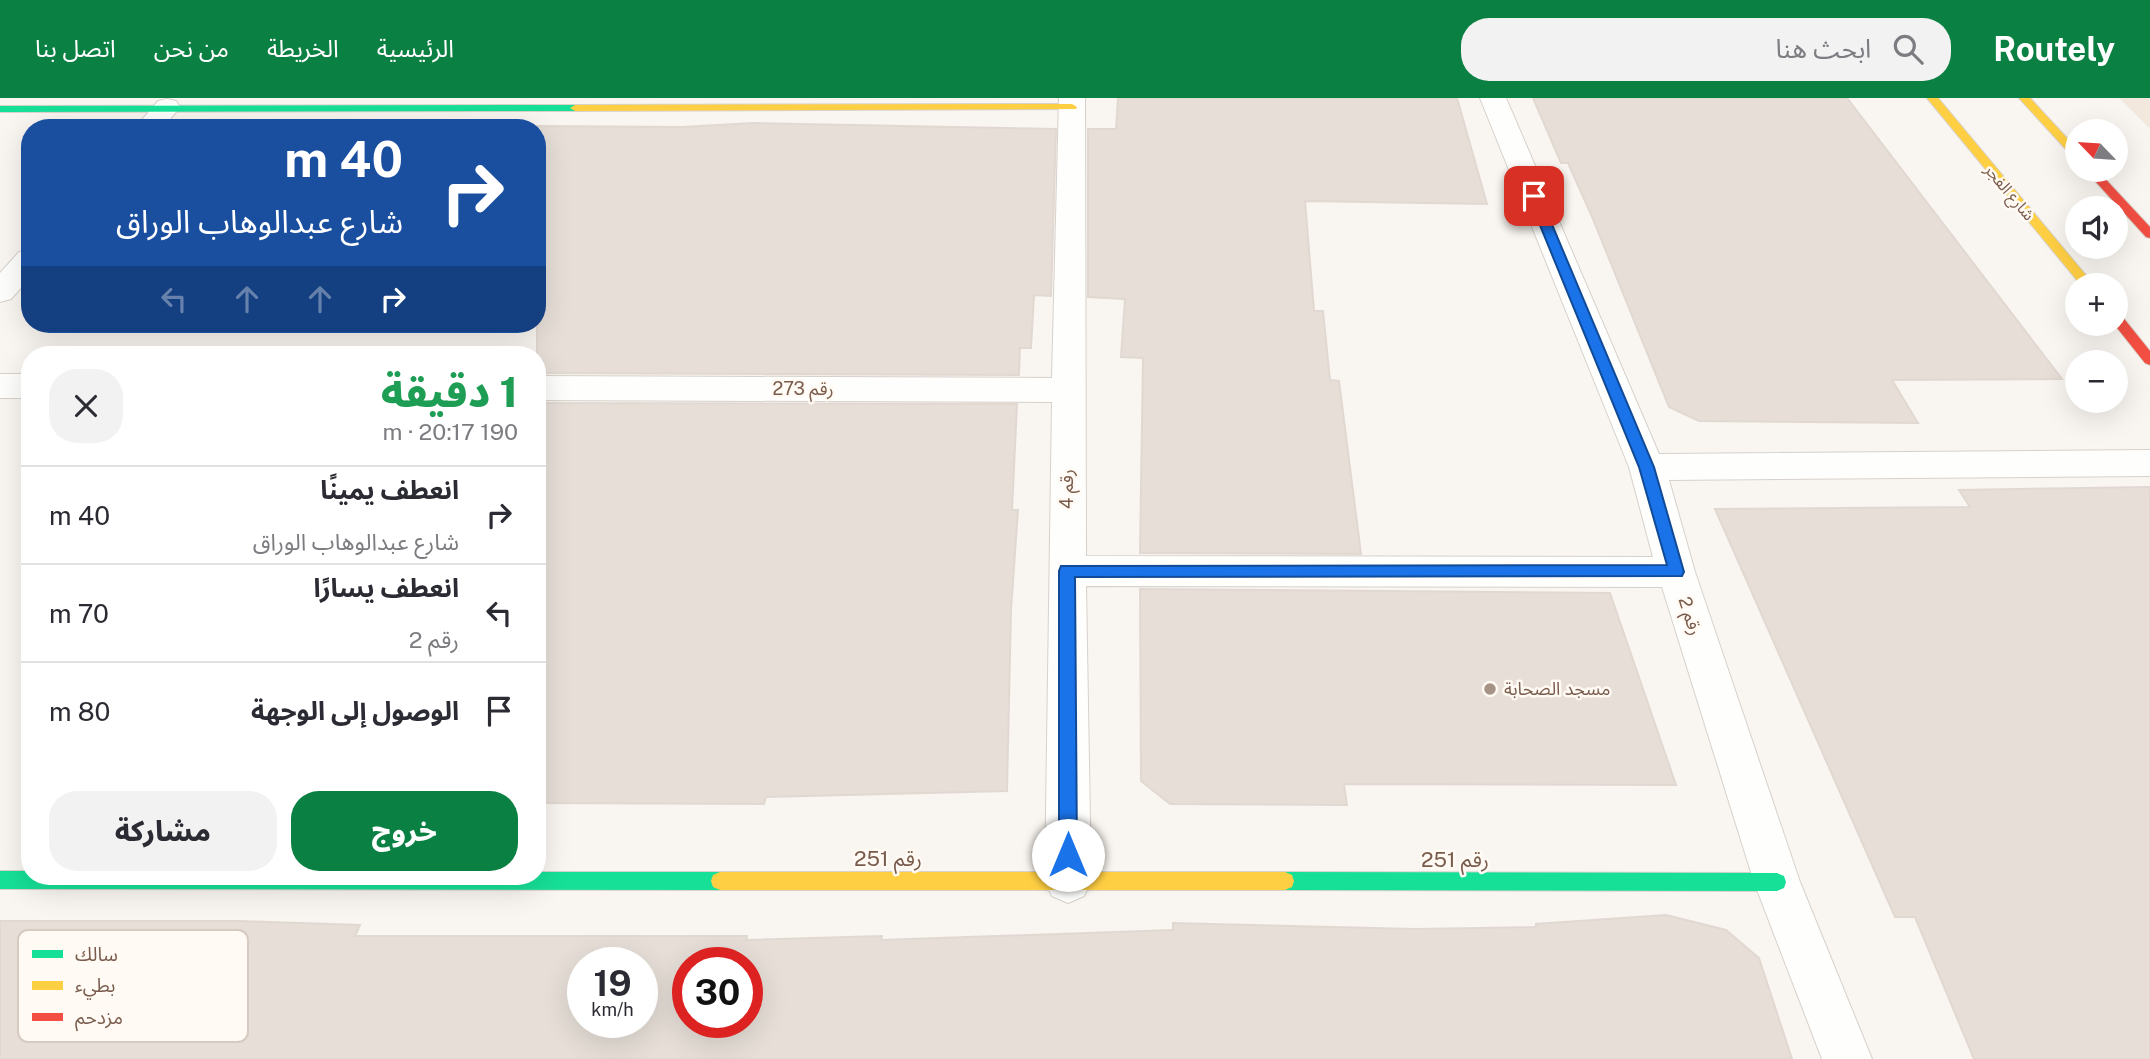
<!DOCTYPE html>
<html lang="ar">
<head>
<meta charset="utf-8">
<style>
  :root { --surface:#fff; --page:#f2f2f3; --text:#2b2b33; --muted:#7c7c81; --line:#e1e1e2; --accent:#0b8043 }
  body { margin:0; font-family:"Public Sans","Noto Sans Arabic",sans-serif; background:var(--page); color:var(--text); direction:rtl; height:100vh; display:flex; flex-direction:column; font-size:26px; white-space:nowrap }
  * { box-sizing:border-box; margin:0 }
  p { font-size:23px; color:var(--muted) }
  .icon { flex:none; width:38px; height:38px; fill:none; stroke:currentColor; stroke-width:2; stroke-linecap:round; stroke-linejoin:round }
  .map { position:relative; flex:1; overflow:hidden; direction:ltr }
  .panel { position:absolute; left:21px; top:248px; width:525px; height:539px; display:flex; flex-direction:column; background:var(--surface); border-radius:28px; box-shadow:0 7px 28px #0002; direction:rtl }
  .panel>* { flex:none }
  .top-card { position:absolute; left:21px; top:21px; width:525px; height:214px; border-radius:28px; box-shadow:0 7px 28px #0002; direction:rtl; background:#1a4fa0; color:#fff; overflow:hidden }
  .needle { width:46px; rotate:295deg }
  .fabs { position:absolute; left:2065px; top:21px; display:grid; gap:14px }
  .fabs a { display:grid; place-items:center; width:63px; height:63px; border-radius:50%; background:var(--surface); box-shadow:0 7px 28px #0002; font-size:35px }
  .speed { position:absolute; left:567px; top:849px; display:flex; gap:14px; font-size:35px; font-weight:700; text-align:center }
  .speed>* { display:grid; place-content:center; width:91px; height:91px; border-radius:50%; background:var(--surface); box-shadow:0 7px 28px #0002; line-height:1 }
  .speed small { font-size:18px; font-weight:400 }
  .speed .limit { border:10px solid #d22; background:#fff; color:#111 }
  .pin { position:absolute; display:grid; place-items:center; width:60px; height:60px; color:#fff; margin:-30px; border-radius:14px; box-shadow:0 4px 10px #0006 }
  .me { position:absolute; width:77px; margin:-38px; rotate:0deg; stroke-linejoin:round; filter:drop-shadow(0 0 5px #0008) }
  .turn { display:flex; align-items:center; gap:24px; height:147px; padding:0 28px; font-size:32px }
  .turn .icon { width:91px; height:91px; stroke-width:2.5 }
  .turn b { display:block; font-size:49px; line-height:60px }
  .lanes { display:flex; align-items:center; height:66px; padding:0 28px; background:#0003; justify-content:center; gap:35px; direction:ltr }
  .lanes .off { opacity:.35 }
  .round { display:grid; place-items:center; flex:none; width:74px; height:74px; border-radius:28px; background:var(--page) }
  .overview { display:flex; align-items:center; justify-content:space-between; height:119px; padding:0 28px }
  h1 { font-size:42px; font-weight:800; line-height:52px; color:#1e9e55 }
  .button { display:flex; gap:14px; margin-top:auto; padding:14px 28px }
  .button a { flex:1; height:80px; border-radius:28px; background:var(--accent); color:#fff; font-size:28px; font-weight:800; line-height:80px; text-align:center }
  .button a+a { background:var(--page); color:var(--text) }
  ul { padding:0; list-style:none }
  li { display:flex; align-items:center; gap:21px; height:98px; padding:0 28px; border-top:2px solid var(--line) }
  li div { flex:1 }
  li b { display:block; font-size:26px }
  li em { font-style:normal }
  header { display:flex; align-items:center; gap:42px; box-sizing:border-box; height:98px; padding:0 35px; background:var(--accent); color:#fff }
  header strong { font-size:33px }
  nav { display:flex; gap:38px; margin-inline-start:auto; font-size:24px }
  .search { width:490px; height:63px; background:var(--page); display:flex; align-items:center; gap:18px; box-sizing:border-box; padding:0 24px; border-radius:28px; color:var(--muted); font-size:26px }
  .map>svg:first-child { display:block }
</style>
</head>
<body>
<header>
<strong>Routely</strong>
<div class="search"><svg class="icon" aria-label="search" viewBox="0 0 24 24"><circle cx="10" cy="10" r="6"/><path d="M15 15l6 6"/></svg>ابحث هنا</div>
<nav><a>الرئيسية</a><a>الخريطة</a><a>من نحن</a><a>اتصل بنا</a></nav>
</header>
<div class="map">
<svg width="2150" height="961" viewBox="0 0 2150 961">
  <rect width="100%" height="100%" fill="#f9f5f0"/>
  <path fill="#f2e8de" d="M2119,0h31v31z"/>
  <path fill="#e6ded7" stroke="#e2d8d2" stroke-width="2" fill-rule="evenodd" d="M1118,0h339l30,106 -182,-3 9,110h9l7,69 9,1 22,173 -221,-1 3,-195 -22,-1 4,-58 -37,-2v-168h28z
    M1533,0h314l215,281 -170,1 26,43 -219,-2 -30,-14 -76,-188 -25,-56h-7z
    M753,25l303,6 -5,167 -17,-1 -3,53h-11l-1,27 -482,-2v-247l145,1z
    M537,305l480,1 -5,106h6l-7,100 -4,181 -241,6 -2,7 -227,-1z
    M2150,389v572h-176l-59,-142h-20l-180,-408 255,-2 -11,-17z
    M1140,491l470,4 66,192 -332,-1 3,21 -177,-1 -29,-23z
    M1666,817l60,15 33,28 33,101h-1792v-138h238l122,4 -5,11h392l-1,4 136,-4 -1,4 292,-10v-7l242,6 121,-2v-3zM583,864h59v60h-59zM688,864h59v60h-59z"/>
  <g fill="none" stroke-linecap="round" stroke-linejoin="round">
    <g stroke="#d7d1cb" stroke-width="2">
      <path id="street" d="M1059,0h26l1,458 567,1 -24,-90 -149,-369h26l153,356 491,-4v26l-481,4 26,92 105,310 72,177h-50l-68,-177 -92,-295 -576,-1 5,295 -7,15 -16,7 -16,-7 -7,-15 7,-479 -515,-2v-24l515,2z
        M167,1l9,2 4,6 -17,21h-28l23,-27z
        M30,152v28l-19,21 -11,3v-29l19,-21z
        M0,276h30v24h-30z"/>
    </g>
    <g stroke="#d9d2cb" stroke-width="2">
      <path id="fast" d="M0,8l575,-1 5,3 -5,3 -575,1z
        M0,773h30v6h507v-5h183l7,3 2,6 -2,6 -7,3 -720,-1z
        M1285,774l492,1 7,3 2,6 -2,6 -7,3 -492,-1 -7,-3 -2,-6 2,-6z"/>
    </g>
    <g stroke="#d9d2cb" stroke-width="2">
      <path id="slow" d="M1927,0h11l156,187h-13z
        M2019,0h11l47,51v9l-4,-1z
        M1072,6l5,3 -1,2 -501,2 -5,-3 5,-3z
        M720,774h565l7,3 2,6 -2,6 -7,3h-565l-7,-3 -2,-6 2,-6z"/>
    </g>
    <g stroke="#d9d2cb" stroke-width="2">
      <path id="jam" d="M2085,72h12l53,57v11l-4,-1z
        M2116,216l5,1 29,36v14l-5,-2 -31,-39h2z"/>
    </g>
    <use href="#street" fill="#fefefd" fill-rule="evenodd"/>
    <use href="#fast" fill="#16e098" fill-rule="evenodd"/>
    <use href="#slow" fill="#ffcf43" fill-rule="evenodd"/>
    <use href="#jam" fill="#f24e42" fill-rule="evenodd"/>
  </g>
  <path fill="#1a73e8" stroke="#114b97" stroke-width="2" d="M1534,95l6,3 114,271 30,105 -2,4 -607,1 2,278 -2,6 -7,2 -7,-2 -2,-6v-284l2,-5 606,-1 -28,-98 -111,-271z"/>
  <circle fill="#a69286" stroke="#fffaf3" stroke-width="2.5" cx="1490" cy="591" r="7"/>
  <g text-anchor="middle" stroke-width="5" stroke-linejoin="round" paint-order="stroke">
    <g font-size="16" fill="#7a5c4d" stroke="#fffaf3">
      <text transform="translate(2010 94) rotate(50)" y="6">شارع الفجر</text>
    </g>
    <g font-size="18" fill="#7a5c4d" stroke="#fffaf3">
      <text x="803" y="297">رقم 273</text>
      <text transform="translate(1067 391) rotate(-90)" y="6">رقم 4</text>
      <text transform="translate(1690 518) rotate(72)" y="6">رقم 2</text>
    </g>
    <g font-size="18" fill="#7a5c4d" stroke="#fffaf3" text-anchor="start">
      <text x="1504" y="597">مسجد الصحابة</text>
    </g>
    <g font-size="21" fill="#7a5c4d" stroke="#fffaf3">
      <text x="888" y="768">رقم 251</text>
      <text x="1455" y="769">رقم 251</text>
    </g>
  </g>
  <rect x="18" y="832" width="230" height="112" rx="10" fill="#fffaf3" stroke="#d7cbc1" stroke-width="2"/>
  <rect x="32" y="852" width="31" height="8" fill="#16e098"/>
  <rect x="32" y="883" width="31" height="9" fill="#ffcf43"/>
  <rect x="32" y="915" width="31" height="8" fill="#f24e42"/>
  <g font-size="19" fill="#7a5c4d">
    <text x="75" y="863">سالك</text>
    <text x="75" y="894">بطيء</text>
    <text x="75" y="926">مزدحم</text>
  </g>
</svg>
<div class="fabs">
<a><svg class="needle" viewBox="-14 -14 28 28"><path d="M0-13l5 13h-10z" fill="#e53935"/><path d="M0 13l5-13h-10z" fill="#7c7c81"/></svg></a>
<a><svg class="icon" aria-label="sound" viewBox="0 0 24 24"><path d="M4 9h4l5-4v14l-5-4H4zM17 9q2 3 0 6"/></svg></a>
<a>+</a>
<a>−</a>
</div>
<div class="speed"><div>19<small>km/h</small></div><div class="limit">30</div></div>
<div class="pin" style="left:1534px;top:98px;background:#d93025"><svg class="icon" aria-label="arrive" viewBox="0 0 24 24"><path d="M6 21V4h12l-3 4 3 4H6"/></svg></div>
<svg class="me" style="left:1068px;top:757px" viewBox="-20 -20 40 40"><circle r="19" fill="#fff"/><path d="M0-13L10 11 0 6-10 11z" fill="#1a73e8"/></svg>
<div class="top-card">
<div class="turn"><svg class="icon" aria-label="right" viewBox="0 0 24 24"><path d="M7 20v-9h11M14 6l5 5-5 5"/></svg><div><b>40 m</b>شارع عبدالوهاب الوراق</div></div>
<div class="lanes"><svg class="icon off" aria-label="left" viewBox="0 0 24 24"><path d="M17 20v-9H6M10 6l-5 5 5 5"/></svg><svg class="icon off" aria-label="ahead" viewBox="0 0 24 24"><path d="M12 20V5M6 11l6-6 6 6"/></svg><svg class="icon off" aria-label="ahead" viewBox="0 0 24 24"><path d="M12 20V5M6 11l6-6 6 6"/></svg><svg class="icon" aria-label="right" viewBox="0 0 24 24"><path d="M7 20v-9h11M14 6l5 5-5 5"/></svg></div>
</div>
<section class="panel">
<div class="overview"><div><h1>1 دقيقة</h1><p>190 m · 20:17</p></div><a class="round"><svg class="icon" aria-label="close" viewBox="0 0 24 24"><path d="M6 6l12 12M18 6L6 18"/></svg></a></div>
<ul>
<li><svg class="icon" aria-label="right" viewBox="0 0 24 24"><path d="M7 20v-9h11M14 6l5 5-5 5"/></svg><div><b>انعطف يمينًا</b><p>شارع عبدالوهاب الوراق</p></div><em>40 m</em></li>
<li><svg class="icon" aria-label="left" viewBox="0 0 24 24"><path d="M17 20v-9H6M10 6l-5 5 5 5"/></svg><div><b>انعطف يسارًا</b><p>رقم 2</p></div><em>70 m</em></li>
<li><svg class="icon" aria-label="arrive" viewBox="0 0 24 24"><path d="M6 21V4h12l-3 4 3 4H6"/></svg><div><b>الوصول إلى الوجهة</b></div><em>80 m</em></li>
</ul>
<div class="button"><a>خروج</a><a>مشاركة</a></div>
</section>
</div>
</body>
</html>
